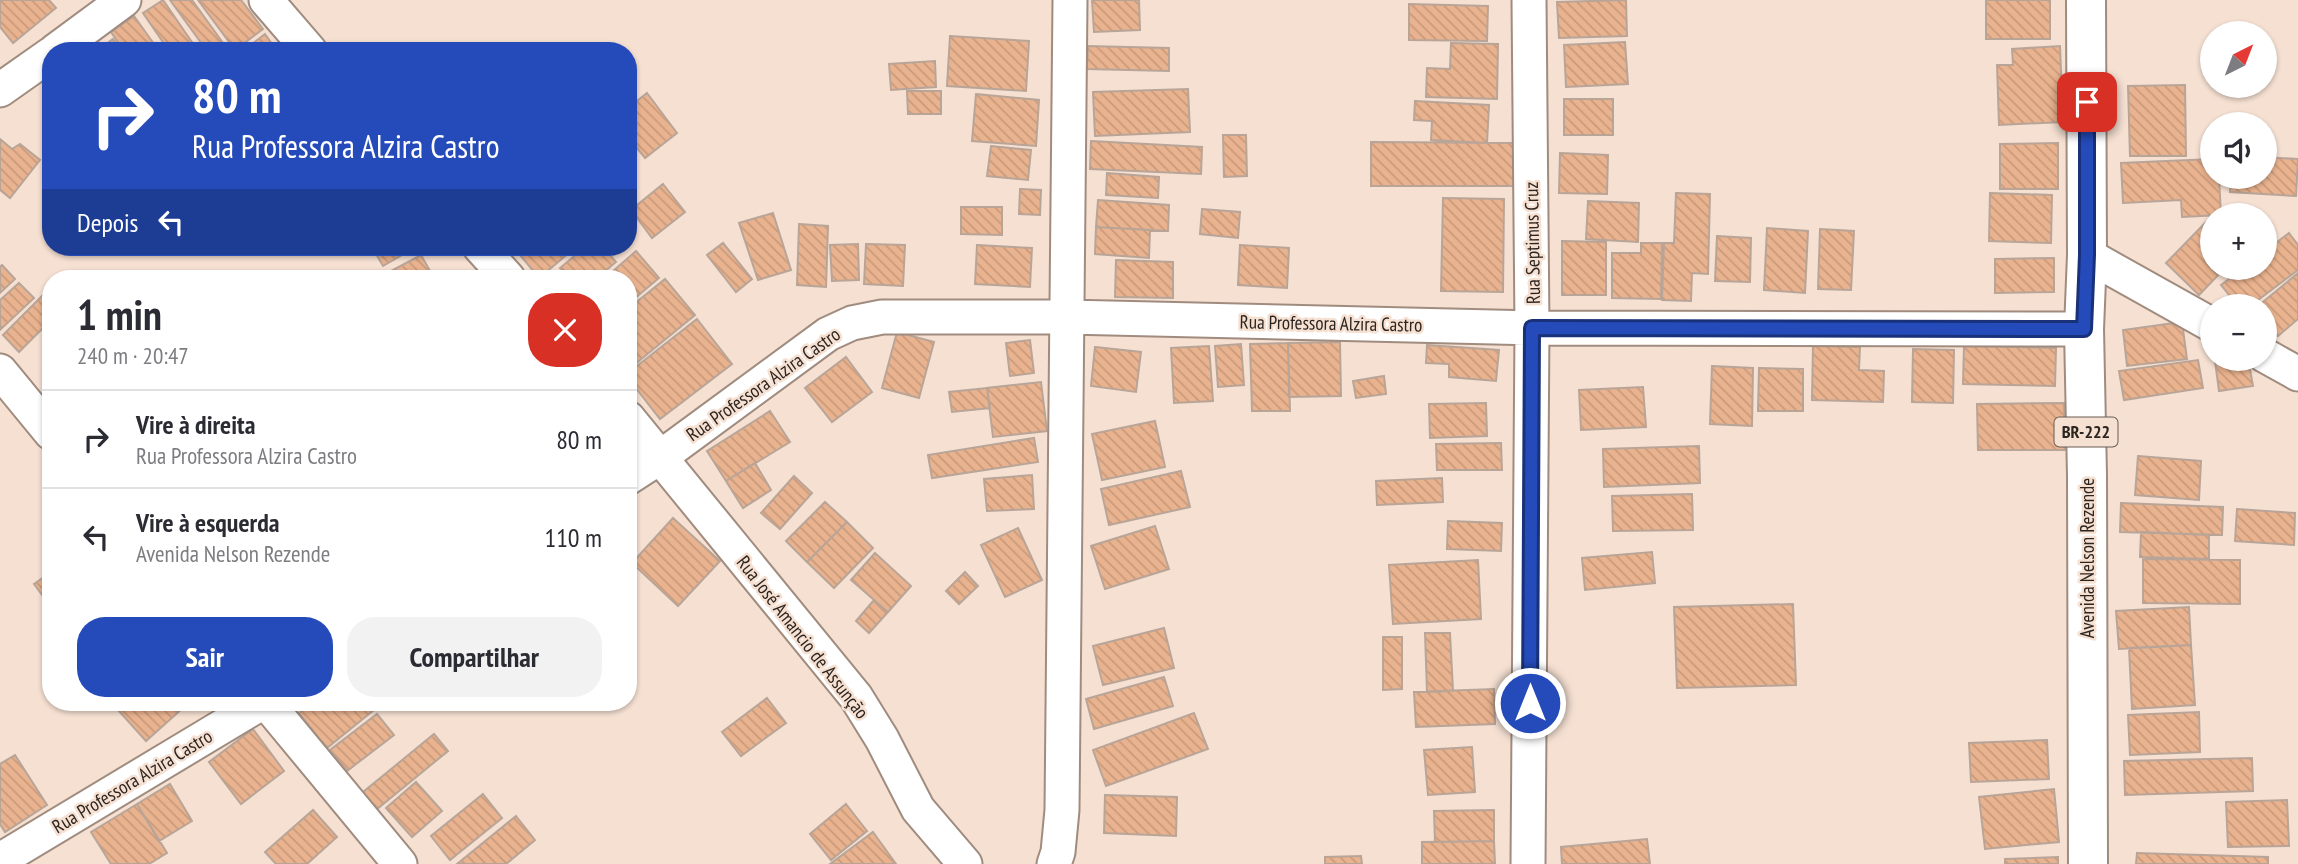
<!DOCTYPE html>
<html lang="pt">
<head>
<meta charset="utf-8">
<style>
  :root { --surface:#fff; --page:#f2f2f3; --text:#2b2b33; --muted:#7c7c81; --line:#e1e1e2; --accent:#254bba }
  body { margin:0; font-family:"PT Sans Narrow",sans-serif; background:var(--page); color:var(--text); height:100vh; display:flex; flex-direction:column; font-size:26px; white-space:nowrap }
  * { box-sizing:border-box; margin:0 }
  p { font-size:23px; color:var(--muted) }
  .icon { flex:none; width:38px; height:38px; fill:none; stroke:currentColor; stroke-width:2; stroke-linecap:round; stroke-linejoin:round }
  .map { position:relative; flex:1; overflow:hidden }
  .details { position:absolute; left:42px; top:270px; width:595px; height:441px; display:flex; flex-direction:column; background:var(--surface); border-radius:28px; box-shadow:0 2px 5px #0004 }
  .details>* { flex:none }
  .top-card { position:absolute; left:42px; top:42px; width:595px; height:214px; border-radius:28px; box-shadow:0 2px 5px #0004; background:#254bba; color:#fff; overflow:hidden }
  .needle { width:46px; rotate:42deg }
  .tools { position:absolute; left:2200px; top:21px; display:grid; gap:14px }
  .tools a { display:grid; place-items:center; width:77px; height:77px; border-radius:50%; background:var(--surface); box-shadow:0 2px 5px #0004; font-size:35px }
  .pin { position:absolute; display:grid; place-items:center; width:60px; height:60px; color:#fff; margin:-30px; border-radius:14px; box-shadow:0 4px 10px #0006 }
  .me { position:absolute; width:77px; margin:-38px; rotate:0deg; stroke-linejoin:round; filter:drop-shadow(0 0 5px #0008) }
  .turn { display:flex; align-items:center; gap:24px; height:147px; padding:0 35px; font-size:32px }
  .turn .icon { width:91px; height:91px; stroke-width:2.5 }
  .turn b { display:block; font-size:49px; line-height:60px }
  .then { display:flex; align-items:center; height:66px; padding:0 35px; background:#0003; gap:14px; font-size:26px }
  .round { display:grid; place-items:center; flex:none; width:74px; height:74px; border-radius:28px; background:var(--page) }
  .headline { display:flex; align-items:center; justify-content:space-between; height:119px; padding:0 35px }
  h1 { font-size:42px; font-weight:800; line-height:52px }
  .button { display:flex; gap:14px; margin-top:auto; padding:14px 35px }
  .button a { flex:1; height:80px; border-radius:28px; background:var(--accent); color:#fff; font-size:28px; font-weight:800; line-height:80px; text-align:center }
  .button a+a { background:var(--page); color:var(--text) }
  ul { padding:0; list-style:none }
  li { display:flex; align-items:center; gap:21px; height:98px; padding:0 35px; border-top:2px solid var(--line) }
  li div { flex:1 }
  li b { display:block; font-size:26px }
  li em { font-style:normal }
  .map>svg:first-child { display:block }
</style>
</head>
<body>
<div class="map">
<svg width="2298" height="864" viewBox="0 0 2298 864">
  <defs>
    <pattern id="building-back-hatch" width="6" height="6" patternUnits="userSpaceOnUse" patternTransform="scale(1.75)"><rect width="6" height="6" fill="#eab38f"/><path d="M-1 5l2 2M0 0l6 6M5-1l2 2" fill="none" stroke="#c99a7b"/></pattern>
  </defs>
  <rect width="100%" height="100%" fill="#f5e0d2"/>
  <path fill="url(#building-back-hatch)" stroke="#b9a598" stroke-width="2" d="M0,0h49l7,8 -43,35 -13,-16z
    M163,0l35,51h-29l-26,-38z
    M170,0h22l31,43 -12,8h-4z
    M198,0h43l22,29 -28,21z
    M1092,0h47l1,30 -46,2z
    M1626,0l1,36 -68,2 -2,-36z
    M1986,0h64v39h-64z
    M1409,4l79,2 -1,35 -78,-1z
    M134,16l25,35h-35l-13,-19z
    M265,34l12,17h-34z
    M950,36l79,5 -3,50 -79,-5z
    M113,39l9,12h-25z
    M1625,42l3,42 -62,3 -2,-42z
    M1451,43l47,1 -1,55 -71,-2 1,-29 23,1z
    M1088,46l81,2v23l-82,-2z
    M2060,46l3,76 -64,3 -2,-60h16l-1,-16z
    M935,61l1,26 -45,3 -2,-26z
    M2185,85l1,71h-56l-2,-70z
    M1188,89l2,43 -95,4 -2,-44z
    M907,91h34v23h-33z
    M647,93l30,40 -32,25 -17,-21v-29z
    M976,94l63,6 -3,46 -64,-5z
    M1564,99h49v36h-49z
    M1415,101l74,4 -2,38 -56,-3 1,-19 -18,-1z
    M1223,135h23l1,41 -23,1z
    M0,139l12,10 8,-5 20,16 -30,38 -10,-8z
    M1091,141l111,6 -1,27 -111,-5z
    M1371,142l144,1v43h-144z
    M2058,143v46h-58v-45z
    M991,146l40,4 -3,30 -41,-4z
    M1560,153l48,2 -1,39 -48,-1z
    M2264,157l34,2 -2,37 -66,-4 1,-15h33z
    M2212,159v18h7l2,38 -39,2 -1,-17 -58,3 -2,-40z
    M1107,173l52,4 -1,21 -52,-3z
    M663,184l22,28 -33,26 -21,-28z
    M1020,189l21,1 -1,25 -21,-1z
    M1676,193l34,1 -2,80 -16,-1 -1,28 -29,-1 2,-57h10z
    M1990,193l62,2 -1,48 -62,-2z
    M1443,198l61,1 -1,93 -62,-1z
    M1098,200l71,5 -1,26 -72,-4z
    M1588,201l51,2 -1,39 -52,-3z
    M961,207h41v28l-41,-1z
    M1202,209l38,3 -2,26 -38,-4z
    M773,213l18,57 -33,10 -19,-57z
    M2209,219l3,3v46h13l-26,27 -33,-32z
    M799,224l29,2 -2,61 -29,-2z
    M1096,227l54,3 -1,28 -54,-4z
    M1767,228l41,3 -3,62 -41,-3z
    M1820,229l34,2 -3,59 -33,-1z
    M2289,233l9,12v25l-48,36h-12l-17,-21 23,-17h20v-16z
    M1717,236l34,2 -1,44 -35,-1z
    M1562,241l44,1v53h-44z
    M723,243l29,36 -16,13 -29,-37z
    M1641,243h21l-1,56 -49,-1v-45h29z
    M858,244l1,36 -27,1 -2,-36z
    M866,244l39,1 -2,41 -39,-2z
    M977,245l55,3 -2,39 -55,-3z
    M1240,245l49,3 -2,40 -49,-3z
    M372,247h44l-33,19z
    M530,247h46l-37,31 -19,-23z
    M585,247h18l13,15 -19,16h-28l-9,-10z
    M636,251l23,27 -31,26v-26h-23z
    M421,255l13,23h-56z
    M2054,258v34l-59,1v-34z
    M1116,260l57,2v36l-58,-1z
    M2,265l13,14 -15,14v-26z
    M2298,273v46l-20,17 -14,-16v-14h-6z
    M665,279l30,36 -67,55v-61z
    M19,283l15,15 -34,32v-30z
    M49,289l2,2v29l-32,32 -16,-17z
    M697,319l35,45 -72,55 -32,-41v-5z
    M2182,322l5,37 -60,7 -4,-36z
    M897,332l37,10 -15,56 -37,-10z
    M1030,340l4,33 -24,3 -4,-33z
    M1340,342l1,54 -52,1 -1,-54z
    M1288,343l2,68h-38l-2,-67z
    M1241,344l3,41 -26,2 -3,-41z
    M1427,345l72,5 -3,31 -47,-4v-13l-23,-1z
    M1209,346l4,55 -39,2 -3,-55z
    M1813,346l47,1 -1,23 25,1 -1,31 -71,-2z
    M1964,346l92,2 -1,38 -92,-2z
    M1095,347l46,5 -5,40 -45,-6z
    M1913,349l41,1 -1,53 -41,-1z
    M846,357l26,35 -40,30 -27,-34z
    M2232,359h16l5,27 -34,5 -4,-30z
    M2198,360l5,28 -79,12 -5,-29z
    M1712,366l41,2 -1,58 -42,-2z
    M1759,368l44,1v42h-45z
    M51,369v16l-8,-9z
    M1384,376l2,18 -30,4 -3,-17z
    M1041,382l6,49 -54,6 -6,-49z
    M1643,387l3,40 -65,3 -2,-40z
    M987,388l3,20 -38,4 -3,-20z
    M1486,403l1,33 -57,2 -1,-34z
    M2064,403l1,47h-87l-1,-46z
    M770,411l20,31 -64,39 -19,-30z
    M1155,421l10,46 -63,13 -10,-46z
    M1034,438l4,24 -106,16 -4,-23z
    M1501,443l1,27h-65l-1,-26z
    M1699,446l1,37 -96,4 -1,-38z
    M2138,456l63,5 -2,39 -64,-5z
    M755,463l16,27 -28,18 -17,-27z
    M1181,471l9,36 -81,18 -8,-36z
    M1032,475l2,34 -47,2 -3,-32z
    M794,476l18,17 -32,36 -19,-16z
    M1442,478l1,24 -66,3 -1,-24z
    M1692,494l1,36 -80,1 -1,-35z
    M825,502l22,20 -40,40 -21,-21z
    M2121,503l102,4 -1,28 -102,-3z
    M2237,509l58,4 -1,32 -59,-4z
    M673,518l47,43 -42,45 -46,-43z
    M1448,521l54,2 -1,28 -54,-2z
    M847,522l26,26 -39,40 -27,-26z
    M51,523v14l-7,-9z
    M1155,526l14,43 -64,20 -14,-43z
    M1018,528l24,52 -37,17 -24,-52z
    M2141,532l68,3v24l-69,-2z
    M628,538l7,10 -7,5z
    M1652,552l3,31 -70,7 -3,-32z
    M875,553l36,33 -23,26 -37,-32z
    M2143,559l97,1v44l-97,-1z
    M1478,560l3,59 -88,5 -4,-59z
    M51,572v35l-17,-23z
    M965,572l13,14 -19,18 -13,-13z
    M874,600l14,12 -19,21 -13,-12z
    M1793,604l3,81 -119,3 -3,-81z
    M2189,607l2,38 -72,4 -3,-38z
    M1164,628l10,40 -71,17 -10,-39z
    M1425,633h25l3,58 -26,1z
    M1383,637h19v52l-19,1z
    M2191,645l4,60 -63,4 -3,-61z
    M1164,677l9,29 -79,23 -8,-30z
    M1494,689l1,35 -79,3 -2,-35z
    M767,698l19,25 -45,33 -19,-24z
    M126,702h51l6,6 -37,33 -28,-31z
    M177,702h18l-10,8z
    M313,702h65l2,3 -53,43 -28,-35z
    M2199,712l1,40 -70,3 -2,-40z
    M1194,713l14,36 -102,37 -13,-36z
    M377,714l17,21 -47,36 -17,-21z
    M253,729l31,42 -43,33 -32,-42z
    M434,734l14,17 -77,63 -14,-17z
    M2047,740l2,39 -78,3 -2,-39z
    M1472,747l3,45 -47,3 -4,-45z
    M15,755l32,50 -42,27 -5,-8v-60z
    M2252,758l1,33 -128,4 -1,-34z
    M416,782l26,29 -30,26 -26,-29z
    M170,784l22,37 -33,20 -22,-37z
    M2054,789l5,53 -74,7 -6,-52z
    M483,794l19,24 -52,42 -19,-24z
    M1105,795l72,2 -1,39 -72,-3z
    M2287,800l2,46 -61,1 -2,-45z
    M137,804l30,49 -18,11h-38l-20,-32z
    M846,804l21,27 -36,29 -21,-26z
    M313,810l24,27 -30,27h-31l-11,-12z
    M1494,810v31l-59,1 -1,-31z
    M516,816l19,24 -29,24h-49z
    M873,832l23,32h-66z
    M1647,839l3,25h-88l-1,-17z
    M1494,841l1,23h-73v-22z
    M2137,853l131,4v7h-132z
    M1361,856l1,8h-37v-7z
    M2058,857v7h-53v-5z"/>
  <g fill="none" stroke-linecap="round" stroke-linejoin="round">
    <g stroke="#a08c7f" stroke-width="37">
      <path id="street" d="M266,0l44,51
        M55,51l69,-51
        M0,90l51,-36
        M480,247l28,31
        M2087,255l125,70
        M2264,355l34,19
        M0,371l51,62
        M628,418l228,279 26,42 36,70 47,55
        M628,478l34,-22 166,-122 24,-11 30,-6h185l465,11 552,1
        M266,702l134,162
        M0,860l263,-158
        M1054,864l4,-12 4,-42 8,-810
        M1528,864l4,-536 -3,-328"/>
    </g>
    <g stroke="#a08c7f" stroke-width="42">
      <path id="primary" d="M2086,0l1,255 -3,74 3,147 1,388"/>
    </g>
    <use href="#street" stroke="#fff" stroke-width="33"/>
    <use href="#primary" stroke="#fff" stroke-width="38"/>
  </g>
  <g fill="none" stroke-linecap="round" stroke-linejoin="round">
    <g stroke="#183179" stroke-width="18">
      <path id="route" d="M1530,703l2,-375 552,1 3,-74v-153"/>
    </g>
    <use href="#route" stroke="#254bba" stroke-width="12"/>
  </g>
  <g text-anchor="middle" stroke-width="5" stroke-linejoin="round" paint-order="stroke">
    <rect fill="#f5e0d2" stroke="#685c55" stroke-width="2" x="2054.5" y="417.5" width="63" height="29" rx="5"/>
    <g font-size="18" font-weight="bold" fill="#2c241f">
      <text x="2086" y="438">BR-222</text>
    </g>
    <g font-size="19" fill="#2c241f" stroke="#f5e0d2">
      <text transform="translate(1532 243) rotate(-91)" y="7">Rua Septimus Cruz</text>
      <text transform="translate(1331 323) rotate(1)" y="7">Rua Professora Alzira Castro</text>
      <text transform="translate(763 384) rotate(-35)" y="7">Rua Professora Alzira Castro</text>
      <text transform="translate(2087 558) rotate(-90)" y="7">Avenida Nelson Rezende</text>
      <text transform="translate(803 637) rotate(52)" y="7">Rua José Amancio de Assunção</text>
      <text transform="translate(132 781) rotate(-31)" y="7">Rua Professora Alzira Castro</text>
    </g>
  </g>
</svg>
<div class="tools">
<a><svg class="needle" viewBox="-14 -14 28 28"><path d="M0-13l5 13h-10z" fill="#e53935"/><path d="M0 13l5-13h-10z" fill="#7c7c81"/></svg></a>
<a><svg class="icon" aria-label="sound" viewBox="0 0 24 24"><path d="M4 9h4l5-4v14l-5-4H4zM17 9q2 3 0 6"/></svg></a>
<a>+</a>
<a>−</a>
</div>
<div class="pin" style="left:2087px;top:102px;background:#d93025"><svg class="icon" aria-label="arrive" viewBox="0 0 24 24"><path d="M6 21V4h12l-3 4 3 4H6"/></svg></div>
<svg class="me" style="left:1530px;top:703px" viewBox="-20 -20 40 40"><circle r="17" fill="#254bba" stroke="#fff" stroke-width="3"/><path d="M0-11L8 9 0 5-8 9z" fill="#fff"/></svg>
<div class="top-card">
<div class="turn"><svg class="icon" aria-label="right" viewBox="0 0 24 24"><path d="M7 20v-9h11M14 6l5 5-5 5"/></svg><div><b>80 m</b>Rua Professora Alzira Castro</div></div>
<div class="then">Depois<svg class="icon" aria-label="left" viewBox="0 0 24 24"><path d="M17 20v-9H6M10 6l-5 5 5 5"/></svg></div>
</div>
<section class="details">
<div class="headline"><div><h1>1 min</h1><p>240 m · 20:47</p></div><a class="round" style="background:#d93025;color:#fff"><svg class="icon" aria-label="close" viewBox="0 0 24 24"><path d="M6 6l12 12M18 6L6 18"/></svg></a></div>
<ul>
<li><svg class="icon" aria-label="right" viewBox="0 0 24 24"><path d="M7 20v-9h11M14 6l5 5-5 5"/></svg><div><b>Vire à direita</b><p>Rua Professora Alzira Castro</p></div><em>80 m</em></li>
<li><svg class="icon" aria-label="left" viewBox="0 0 24 24"><path d="M17 20v-9H6M10 6l-5 5 5 5"/></svg><div><b>Vire à esquerda</b><p>Avenida Nelson Rezende</p></div><em>110 m</em></li>
</ul>
<div class="button"><a>Sair</a><a>Compartilhar</a></div>
</section>
</div>
</body>
</html>
